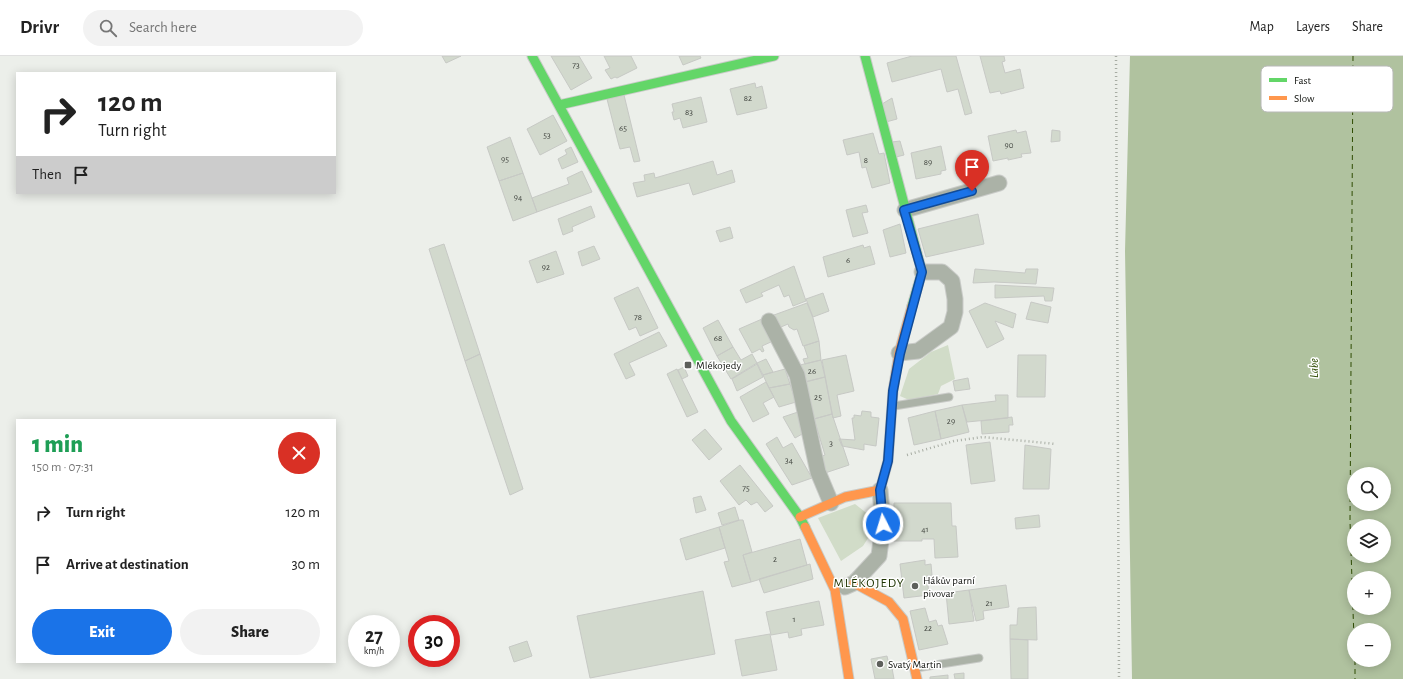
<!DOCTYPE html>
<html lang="en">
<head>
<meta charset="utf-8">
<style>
  :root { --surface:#fff; --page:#f2f2f2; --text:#222; --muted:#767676; --line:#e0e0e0; --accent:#1a73e8 }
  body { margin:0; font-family:"Alegreya Sans",sans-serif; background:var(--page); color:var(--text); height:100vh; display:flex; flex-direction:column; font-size:15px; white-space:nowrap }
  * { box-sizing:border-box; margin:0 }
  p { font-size:13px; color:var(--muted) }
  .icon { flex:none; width:22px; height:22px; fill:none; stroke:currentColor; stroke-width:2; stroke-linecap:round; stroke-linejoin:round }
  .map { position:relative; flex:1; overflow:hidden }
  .drawer { position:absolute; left:16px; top:363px; width:320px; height:244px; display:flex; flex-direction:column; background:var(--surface); border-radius:0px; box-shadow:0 2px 10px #0003 }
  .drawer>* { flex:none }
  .banner { position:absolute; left:16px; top:16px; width:320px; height:122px; border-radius:0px; box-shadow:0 2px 10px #0003; background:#fff; color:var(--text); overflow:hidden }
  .controls { position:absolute; left:1347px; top:411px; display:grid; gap:8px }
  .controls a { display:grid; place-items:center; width:44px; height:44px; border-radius:50%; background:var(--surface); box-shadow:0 2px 10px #0003; font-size:20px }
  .speed { position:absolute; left:348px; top:559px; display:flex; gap:8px; font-size:20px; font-weight:700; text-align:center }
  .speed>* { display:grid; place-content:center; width:52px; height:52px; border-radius:50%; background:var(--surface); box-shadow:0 2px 10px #0003; line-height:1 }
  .speed small { font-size:10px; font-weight:400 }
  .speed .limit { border:6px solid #d22; background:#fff; color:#111 }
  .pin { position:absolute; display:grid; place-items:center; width:34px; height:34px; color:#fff; margin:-41px -17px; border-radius:50% 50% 50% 0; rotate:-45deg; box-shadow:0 0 4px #0007 }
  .pin .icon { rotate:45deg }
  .me { position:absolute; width:44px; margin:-22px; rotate:355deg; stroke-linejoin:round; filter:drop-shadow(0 0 3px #0008) }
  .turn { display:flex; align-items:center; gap:14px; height:84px; padding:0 16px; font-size:18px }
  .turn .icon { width:52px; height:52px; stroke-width:2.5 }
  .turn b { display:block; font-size:28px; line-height:34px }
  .then { display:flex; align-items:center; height:38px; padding:0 16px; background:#0003; gap:8px; font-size:15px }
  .round { display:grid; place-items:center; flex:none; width:42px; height:42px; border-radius:21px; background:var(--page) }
  .summary { display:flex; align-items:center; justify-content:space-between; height:68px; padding:0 16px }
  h1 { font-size:24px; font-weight:800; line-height:30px; color:#1e9e55 }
  .button { display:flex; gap:8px; margin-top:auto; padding:8px 16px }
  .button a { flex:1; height:46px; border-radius:24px; background:var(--accent); color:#fff; font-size:16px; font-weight:800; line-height:46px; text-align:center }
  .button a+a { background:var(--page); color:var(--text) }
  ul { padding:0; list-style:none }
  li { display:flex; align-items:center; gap:12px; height:52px; padding:0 16px }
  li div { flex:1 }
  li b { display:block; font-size:15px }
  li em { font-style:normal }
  header { display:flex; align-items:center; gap:24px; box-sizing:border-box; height:56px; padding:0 20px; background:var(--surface); border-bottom:1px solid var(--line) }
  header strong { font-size:19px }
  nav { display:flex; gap:22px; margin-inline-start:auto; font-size:14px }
  .search { width:280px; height:36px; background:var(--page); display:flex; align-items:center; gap:10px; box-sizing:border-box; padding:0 14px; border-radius:22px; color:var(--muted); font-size:15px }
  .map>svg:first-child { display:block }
</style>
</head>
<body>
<header>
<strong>Drivr</strong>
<div class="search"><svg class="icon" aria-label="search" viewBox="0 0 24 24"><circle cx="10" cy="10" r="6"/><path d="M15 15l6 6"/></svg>Search here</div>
<nav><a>Map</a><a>Layers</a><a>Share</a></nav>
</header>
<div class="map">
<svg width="1403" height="623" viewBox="0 0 1403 623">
  <rect width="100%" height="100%" fill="#ecefea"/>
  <path fill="#d1dcc8" d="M948,289l7,34 -14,7 -3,8 -29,6 -9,-4 9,-27 22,-17z
    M855,448l14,11 1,20 -7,11 -22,15 -23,-43z"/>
  <path fill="#b0c29f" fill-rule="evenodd" d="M1130,0h273v623h-271l-7,-428zM1354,418h30v30h-30zM1354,470h30v30h-30zM1354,522h30v30h-30zM1354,574h30v30h-30z"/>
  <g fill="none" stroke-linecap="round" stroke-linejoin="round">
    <path stroke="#2f4c03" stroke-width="1" stroke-dasharray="5 4" stroke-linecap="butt" d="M1353,0l-3,465 4,119
      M1355,604v19"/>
  </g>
  <path fill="#d2d9cd" stroke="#c7c9c5" d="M442,0h19l-15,7z
    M551,0h28l13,22 -21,12z
    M604,0h27l6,12 -20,10 -2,-1 -4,2 -6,-9 5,-2z
    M679,0h21l1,2 -18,7z
    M912,0h44l16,57 -7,2 -7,-26 -11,3 -6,-23 -49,13 -5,-19z
    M980,0h24l1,5 -3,1 3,11 15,-4 4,19 -23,6 -1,-3 -10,2z
    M755,27l1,5 6,-2 5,22 -30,7 -7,-26z
    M624,39l16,66 -6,1 -4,-15 -10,2 -2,-7 -11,-43z
    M701,41l6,25 -24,6 -3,-10 -6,2 -2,-8h2l-2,-8z
    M892,42l5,21 -11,3 -4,-18z
    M553,59l14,26 -27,14 -13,-26z
    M1016,74l1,3 9,-2 5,22 -10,1 1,3 -14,3v-2l-15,3 -5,-25z
    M1052,74l8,1v10l-9,1z
    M873,77l6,21 5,-1 6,30 -18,5 -6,-21 -4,1 -3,-16 -12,3 -4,-15z
    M510,81l13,36 -24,8 -12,-34z
    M900,85l4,14 -8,2 -4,-15z
    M941,90l5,24 -5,1v3l-25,5 -5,-26z
    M571,91l7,15 -16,7 -4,-10 9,-5 -2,-4z
    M713,105l4,14 15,-5 3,12 -42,13 -4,-12 -52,14 -4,-14 12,-2 -1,-6 10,-2 1,5z
    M582,115l10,21 -55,20 -5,-14 37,-14 -2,-6z
    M523,117l14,39 -24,9 -14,-40z
    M866,149l2,7 -6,1 6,20 -15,4 -7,-27z
    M591,150l4,11 -23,10 1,4 -10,4 -5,-16z
    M978,158l6,30 -58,13 -8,-28z
    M900,168l6,29 -16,4 -7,-27z
    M730,171l3,11 -13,4 -4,-11z
    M444,188l36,110 -15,7 -36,-112z
    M863,189l1,3 6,-2 5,18 -47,13 -5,-20z
    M594,190l6,13 -18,7 -4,-14z
    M556,195l8,23 -27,9 -8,-22z
    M794,210l12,35 -13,5 -4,-11 -5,2 -5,-12 -18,8 2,3 -17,7 -6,-13z
    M975,213l50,4 1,-4h12l-2,15 -42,-2 -21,1z
    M995,229l59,3 -2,13h-7l-1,-5 -49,2z
    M638,231l20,41 -18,8 -4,-9 -7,3 -15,-32z
    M823,237l6,18 -16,6 -7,-18z
    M1031,246l20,5 -3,16 -22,-4z
    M807,247l6,15 6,23 -16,5 -6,-17 -3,1 -5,-3 -1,-3 -7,3 -7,-12z
    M985,247l31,11 -3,14 -18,-7 9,18 -17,9 -18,-37z
    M762,263l11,22 -11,5 2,5 -2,1 -2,-3 -8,4 -13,-24z
    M718,264l15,27 -16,9 -14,-28z
    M659,276l8,14 -38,17 6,12 -9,4 -12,-25z
    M819,285l2,19 -16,4 -2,-5 5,-1 -4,-12z
    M733,291l8,13 11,-6 5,9 -26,16 -14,-23z
    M480,298l43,135 -13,6 -45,-134z
    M846,299l8,36 -17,4 4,21 -8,2 -11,-58z
    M1018,299h28l-1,42h-28z
    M766,303l7,13 -10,3 -6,-12z
    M821,304l4,17 -23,6 -2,-18z
    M757,308l6,13 -26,14 -5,-12z
    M684,311l4,9 -6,3 -4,-9z
    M677,313l21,43 -11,5 -20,-43z
    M785,313l5,15 -21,4 -6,-13z
    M825,321l7,37 -18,5 -10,-37z
    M968,322l2,11 -15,2 -2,-10z
    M766,326l8,15 -11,6 6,11 -16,8 -13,-25z
    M790,328l6,18 -17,5 -10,-19z
    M995,339h13v23l-41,4 -5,-17 34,-4z
    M962,349l7,27 -28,7 -6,-28z
    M862,355l9,1v5l8,1 -3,28 -12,-2v6l-22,-4 -3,-7 16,1 -3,-22h2v-3l7,1z
    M935,355l6,28 -27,6 -6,-27z
    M798,356l6,21 -9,5 -12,-21z
    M832,358l17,51 -24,8 -6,-16 6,-2 -11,-36z
    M1012,361l1,8h-4v7l-27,2 -1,-13z
    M705,373l17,20 -13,11 -17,-20z
    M777,381l6,11 9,-5 20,35 -20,7 -26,-41z
    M990,386l5,39 -24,3 -5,-39z
    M1025,389l26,4 -2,40h-26z
    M740,409l33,41 -8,6 -8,-10 -6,3 -5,-5 -7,5 -19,-24z
    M701,440l5,14 -10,3 -3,-15z
    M894,447h57l1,23h4l2,31 -23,1 -1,-19h-12v2h-28z
    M735,451l4,13 -17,5 -4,-12z
    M1039,459l1,12 -24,2 -1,-11z
    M740,464h3l9,32 -9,3 8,27 -19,5 -8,-25 5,-1 -10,-34z
    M719,471l6,21 -39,12 -6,-21z
    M800,483l7,26 -56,17 -8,-27z
    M925,504v5l6,-1 1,11 -5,1 2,19 -25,3 -4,-34z
    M810,508l3,15 -49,14 -5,-14z
    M1006,529l3,22 -26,4 1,8 -8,2 -7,-31z
    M969,534l5,31 -25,3 -3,-31z
    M703,535l12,63 -125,24 -13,-62z
    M819,545l5,24 -23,4 1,6 -13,3 -1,-6 -17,3 -5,-23z
    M1036,551l1,33 -27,-1v-14h7l1,-17z
    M925,552l4,14 7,-2 2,6 4,-1 6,19 -29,6 -9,-39z
    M770,578l7,36 -35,6 -7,-36z
    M1010,583l18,1v39h-17z
    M527,585l5,15 -18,6 -5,-15z
    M887,600l3,13 2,-1 2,11h-19l-4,-20z
    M964,617v6h-9l-1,-5z
    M948,619v4h-18v-2z"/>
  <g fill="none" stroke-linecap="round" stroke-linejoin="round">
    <g stroke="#c9cbc8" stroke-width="9">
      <path id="lane" d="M894,350l55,-9
        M916,612l63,-10"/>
    </g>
    <g stroke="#c9cbc8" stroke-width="17">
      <path id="street" d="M905,154l94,-27
        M769,265l28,54 21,97 13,31
        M899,297l19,-2 33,-24 4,-15v-13l-3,-18 -10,-9h-20
        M845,531l9,-4 25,-27 4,-32 -3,-34"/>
    </g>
    <g stroke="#c9cbc8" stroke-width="11">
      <path id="fast" d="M532,0l199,365 69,96 5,10
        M865,0l57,216 -10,34
        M559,49l215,-49"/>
    </g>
    <g stroke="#c9cbc8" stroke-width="11">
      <path id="slow" d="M800,461l45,-20 35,-7 8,-29 5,-70 6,-38 13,-47
        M805,471l30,63 14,89
        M854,527l35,19 14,17 14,60"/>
    </g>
    <path stroke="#a7aca3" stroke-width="2.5" stroke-dasharray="1 3" stroke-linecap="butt" d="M1116,0l3,623
      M907,399l47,-14 29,-4 73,7"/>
    <use href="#lane" stroke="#abb2a7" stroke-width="7"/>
    <use href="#street" stroke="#abb2a7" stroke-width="15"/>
    <use href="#fast" stroke="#63d668" stroke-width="9"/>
    <use href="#slow" stroke="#ff974d" stroke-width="9"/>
  </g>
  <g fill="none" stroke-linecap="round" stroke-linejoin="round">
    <g stroke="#114b97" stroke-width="10">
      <path id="route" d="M883,468l-3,-34 8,-29 5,-70 7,-37 22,-82 -18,-62 68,-19"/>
    </g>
    <use href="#route" stroke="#1a73e8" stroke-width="7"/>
  </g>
  <g fill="#5d5f5b" stroke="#fff" stroke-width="1.5">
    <rect x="684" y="305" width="8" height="8" rx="2"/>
    <circle cx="915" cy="530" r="4"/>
    <circle cx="880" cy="608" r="4"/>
  </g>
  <g text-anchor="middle" stroke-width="3" stroke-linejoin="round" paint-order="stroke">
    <g font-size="9" fill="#424640">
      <text x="576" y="12">73</text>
      <text x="748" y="45">82</text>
      <text x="689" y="59">83</text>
      <text x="623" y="75">65</text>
      <text x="547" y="82">53</text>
      <text x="1009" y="92">90</text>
      <text x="505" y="106">95</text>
      <text x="866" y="107">8</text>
      <text x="928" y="109">89</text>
      <text x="518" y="144">94</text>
      <text x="848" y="207">6</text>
      <text x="546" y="214">92</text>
      <text x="638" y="264">78</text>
      <text x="718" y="285">68</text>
      <text x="812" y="318">26</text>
      <text x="818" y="344">25</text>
      <text x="951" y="368">29</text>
      <text x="831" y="390">3</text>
      <text x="789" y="407">34</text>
      <text x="746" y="435">75</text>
      <text x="925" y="476">41</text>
      <text x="775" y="506">2</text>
      <text x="989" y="550">21</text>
      <text x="794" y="566">1</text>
      <text x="928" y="575">22</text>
    </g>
    <g font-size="11" fill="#10120e" stroke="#fff" text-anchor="start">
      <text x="696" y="313">Mlékojedy</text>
      <text x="923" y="528">Hákův parní<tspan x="923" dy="13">pivovar</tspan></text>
      <text x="888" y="612">Svatý Martin</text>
    </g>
    <g font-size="12" font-style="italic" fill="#2f4c03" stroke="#fff">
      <text transform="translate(1314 312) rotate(-90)" y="4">Labe</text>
    </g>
    <g font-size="13" letter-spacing="1" fill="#1d3300" stroke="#fff">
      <text x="869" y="531">MLÉKOJEDY</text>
    </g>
  </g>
  <rect x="1261" y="10" width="132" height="46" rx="6" fill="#fff" stroke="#b7b8b7" stroke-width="1"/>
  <rect x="1269" y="22" width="18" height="4" fill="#63d668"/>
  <rect x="1269" y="40" width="18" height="4" fill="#ff974d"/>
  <g font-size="11" fill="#10120e">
    <text x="1294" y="28">Fast</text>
    <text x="1294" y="46">Slow</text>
  </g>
</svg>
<div class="controls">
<a><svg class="icon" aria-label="search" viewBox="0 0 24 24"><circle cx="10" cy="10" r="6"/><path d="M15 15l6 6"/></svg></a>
<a><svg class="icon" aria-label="layers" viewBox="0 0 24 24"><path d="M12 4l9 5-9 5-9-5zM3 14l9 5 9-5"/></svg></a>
<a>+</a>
<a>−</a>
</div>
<div class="speed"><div>27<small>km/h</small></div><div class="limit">30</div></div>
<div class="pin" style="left:972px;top:135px;background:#d93025"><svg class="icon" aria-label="arrive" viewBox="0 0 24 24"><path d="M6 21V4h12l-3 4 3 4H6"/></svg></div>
<svg class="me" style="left:883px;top:468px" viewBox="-20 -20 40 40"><circle r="17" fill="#1a73e8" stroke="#fff" stroke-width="3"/><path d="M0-11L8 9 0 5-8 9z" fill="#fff"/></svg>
<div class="banner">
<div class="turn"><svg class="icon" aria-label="right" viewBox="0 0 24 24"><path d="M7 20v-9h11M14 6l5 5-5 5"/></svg><div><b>120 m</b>Turn right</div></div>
<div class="then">Then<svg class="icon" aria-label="arrive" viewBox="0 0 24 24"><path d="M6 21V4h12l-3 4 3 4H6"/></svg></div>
</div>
<section class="drawer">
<div class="summary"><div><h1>1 min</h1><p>150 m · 07:31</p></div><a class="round" style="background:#d93025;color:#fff"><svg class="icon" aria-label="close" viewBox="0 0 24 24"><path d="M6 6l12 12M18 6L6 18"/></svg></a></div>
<ul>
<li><svg class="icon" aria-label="right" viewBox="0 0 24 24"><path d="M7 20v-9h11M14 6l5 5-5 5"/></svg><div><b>Turn right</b></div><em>120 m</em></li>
<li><svg class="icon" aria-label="arrive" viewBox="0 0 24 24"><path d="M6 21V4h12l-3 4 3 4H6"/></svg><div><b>Arrive at destination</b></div><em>30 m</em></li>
</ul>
<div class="button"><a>Exit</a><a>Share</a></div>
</section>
</div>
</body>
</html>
